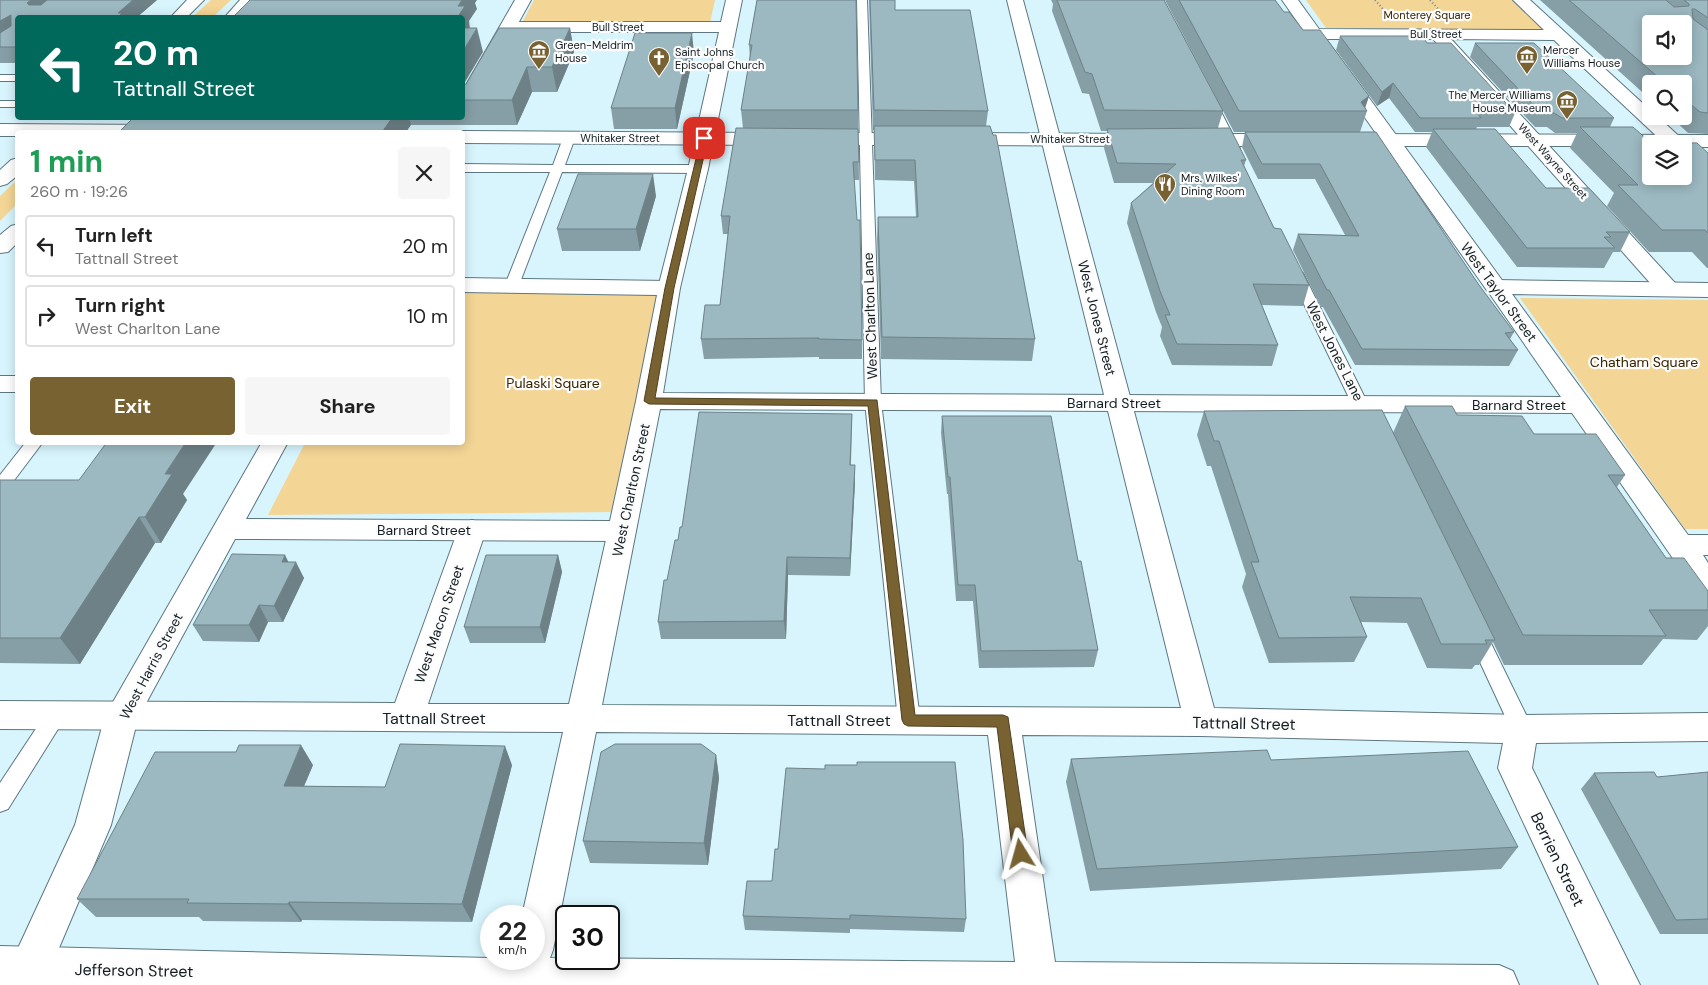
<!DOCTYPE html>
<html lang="en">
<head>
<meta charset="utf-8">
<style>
  :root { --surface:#fff; --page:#f6f6f6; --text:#222; --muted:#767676; --line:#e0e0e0; --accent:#786232 }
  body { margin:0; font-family:"DM Sans",sans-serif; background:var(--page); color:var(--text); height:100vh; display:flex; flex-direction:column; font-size:19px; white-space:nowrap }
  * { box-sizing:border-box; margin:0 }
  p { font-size:16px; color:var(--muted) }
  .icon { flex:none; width:28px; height:28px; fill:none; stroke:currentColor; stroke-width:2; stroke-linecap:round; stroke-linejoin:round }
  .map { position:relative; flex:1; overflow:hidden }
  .panel { position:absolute; left:15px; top:130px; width:450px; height:315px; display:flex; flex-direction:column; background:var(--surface); border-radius:5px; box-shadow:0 2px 12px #0003 }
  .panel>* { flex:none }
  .top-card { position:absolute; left:15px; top:15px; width:450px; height:105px; border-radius:5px; box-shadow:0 2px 12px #0003; background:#00695c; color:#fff; overflow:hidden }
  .controls { position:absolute; left:1642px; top:15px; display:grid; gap:10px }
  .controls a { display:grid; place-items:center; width:50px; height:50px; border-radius:5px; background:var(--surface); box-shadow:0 2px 12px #0003; font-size:25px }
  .speed { position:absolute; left:480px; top:905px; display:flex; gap:10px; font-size:25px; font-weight:700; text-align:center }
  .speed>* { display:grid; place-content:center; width:65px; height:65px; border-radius:50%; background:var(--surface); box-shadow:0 2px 12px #0003; line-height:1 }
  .speed small { font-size:12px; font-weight:400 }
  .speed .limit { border:2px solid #111; border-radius:8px; background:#fff; color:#111 }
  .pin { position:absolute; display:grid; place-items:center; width:42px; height:42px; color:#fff; margin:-21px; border-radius:10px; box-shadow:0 2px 8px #0006 }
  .me { position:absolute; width:55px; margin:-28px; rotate:352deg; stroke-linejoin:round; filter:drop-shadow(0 0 4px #0008) }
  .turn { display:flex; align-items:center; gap:18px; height:105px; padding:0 15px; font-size:22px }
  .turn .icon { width:65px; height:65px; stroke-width:2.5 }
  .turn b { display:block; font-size:35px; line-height:42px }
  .round { display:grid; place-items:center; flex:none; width:52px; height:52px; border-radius:5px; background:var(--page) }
  .head { display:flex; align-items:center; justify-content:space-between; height:85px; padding:0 15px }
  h1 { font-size:30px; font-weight:700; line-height:38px; color:#1e9e55 }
  .action { display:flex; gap:10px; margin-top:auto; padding:10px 15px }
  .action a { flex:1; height:58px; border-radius:5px; background:var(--accent); color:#fff; font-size:20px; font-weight:700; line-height:58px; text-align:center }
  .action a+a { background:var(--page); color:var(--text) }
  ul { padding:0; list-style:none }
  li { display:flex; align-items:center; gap:15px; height:62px; margin:0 10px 8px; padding:0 5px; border:2px solid var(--line); border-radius:5px }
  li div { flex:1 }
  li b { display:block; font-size:19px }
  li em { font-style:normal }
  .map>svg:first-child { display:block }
</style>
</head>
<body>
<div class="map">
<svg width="1708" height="985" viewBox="0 0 1708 985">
  <rect width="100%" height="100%" fill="#d8f5fe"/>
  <path fill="#f3d595" d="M211,0h20l-18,17h-21z
    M534,0h181l-5,23h-188z
    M1306,0h211l31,30 -222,-2z
    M17,180v24l-17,17v-25z
    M662,291l-42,221 -352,3 37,-72 157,-1 1,-149z
    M1520,298l188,2v229h-23z"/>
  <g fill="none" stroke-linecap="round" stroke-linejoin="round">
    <g stroke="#5d7780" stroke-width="2">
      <path id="lane" d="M857,0h10l14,402 39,318 -4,6 -7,3 -7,-3 -4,-6 -33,-318z
        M0,75h18v6h-18z
        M1209,97l6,3 25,49 -2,3 -4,1 -6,-4 -25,-49z
        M0,101h18v6h-18z
        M569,134l6,4 -10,27h133l6,4 -6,4 -136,-1 -43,113 -2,3h-10l-2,-3 45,-113h-88v-8l91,1 10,-27z
        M1296,269l7,4 64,129 11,13 -2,4c-12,3 -18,-6 -24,-15l-63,-131z
        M26,442h17l-37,49 -6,2v-18z
        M1476,624l7,3 50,102 -3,6 -8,3 -8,-3 -3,-6 -45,-97 3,-5z
        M56,706l7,3 4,6 -4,6 -55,88 -8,3v-29l49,-74z"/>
    </g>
    <g stroke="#5d7780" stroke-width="2">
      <path id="street" d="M726,0h16l-34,169 -28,119 -3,5 -8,2 -8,-2 -3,-5 30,-119 31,-137h-210l-6,-2 -2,-3 2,-3 6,-2h212z
        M1007,0h16l191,708 308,7 186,-2v28l-172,2 -4,25 108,217h-41l-101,-217 5,-25 -302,-7 -179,-1 33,227 444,3 14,6 6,14h-1519v-39l534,13v-43h-12l41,-184 -563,-3v-28l395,2 63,-173 4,-7 10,-3 10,3 4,7 -58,174h141l39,-173 4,-7 10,-3 10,3 4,7 -34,174 579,3zM596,732l392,3 27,227 -465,-4 3,-8z
        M1282,0h16l21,29 225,1 -31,-30h17l121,111v5h6l26,24 2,4 -1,2v-2h-19l-111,-104 -103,-1 225,245 3,5 -3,5 -8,2 -8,-2 -227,-255h-107l181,248 -3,5 -8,2 -8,-2z"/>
    </g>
    <g stroke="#5d7780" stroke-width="2">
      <path id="secondary" d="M187,0h17l-18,18h-16z
        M240,0h17l-17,18h-16z
        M515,0h16l-60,108 -3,4 -6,1v-21z
        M0,124l158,1 7,2 2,4 -149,1v4h-18z
        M462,131l309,2 7,2 2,4 -2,4 -7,2 -309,-2v-11h-4z
        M821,133h90l7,2 2,4 -2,4 -7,2h-90l-7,-2 -2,-4 2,-4z
        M959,133l184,1 7,2 2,4 -2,4 -7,2 -184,-1 -7,-2 -2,-4 2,-4z
        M1199,134h82l7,2 2,4 -2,4 -7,2h-82l-7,-2 -2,-4 2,-4z
        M1344,134l364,1v12h-24v-3h-33v2h-307l-7,-2 -2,-4 2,-4z
        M18,158v17l-11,9 -7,2v-16l11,-10z
        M18,224v18l-10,10 -8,1v-18l11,-9z
        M462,278l207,3 8,2 3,5 -17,105 898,4 -76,-110 3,-5 8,-2 212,3v14l-196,-3 176,241h20v20h-5l5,8v33l-11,-3 -125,-180 -912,-4 -24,122 -4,7 -10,3 -387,-2 -97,179 -27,107 -66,156 -2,4h-42l74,-160 30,-109 157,-274h26l-42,77 364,2 26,-120 21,-106 -195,-3z
        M0,376h18v16h-18z"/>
    </g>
    <path stroke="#71848a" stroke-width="2" stroke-dasharray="1 2.5" stroke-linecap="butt" d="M1375,0l8,9
      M1430,0l10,11"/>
    <use href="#lane" fill="#fff" fill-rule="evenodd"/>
    <use href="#street" fill="#fff" fill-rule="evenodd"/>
    <use href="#secondary" fill="#fff" fill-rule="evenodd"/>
  </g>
  <path fill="#869ea6" d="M0,0h157l-21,18h-118v45h-18z
    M757,0l101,110 1,70h-5l8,160v19h-43v-2l-115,2 -3,-20 19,-34 8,-71h-5l-2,-18 22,-88 -2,-18 9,-51 -1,-14z
    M869,0h26v10l93,101 -2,15 49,213 -3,22 -151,-2 -4,-121 1,-21h38l-2,-36 -39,-1 -1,-50h-1z
    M1051,0h113l59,111 -5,17 28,32 -2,6 30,62 35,57 -6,21 -41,-1 16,40 -6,21 -100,-1 -12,-29 2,-9 -6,-15 -29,-89 4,-20 22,-20h-39l-10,-35 3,-17h-6l-12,-37 -7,-1 -30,-82 1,-7z
    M1165,0h110l9,12 85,84 -4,12 2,3 -7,21h-126z
    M1540,0h168v134l-20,-1 -18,-17h14v-32h-33v16z
    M570,28l4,24 -17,40h-25l-15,33h-106l-278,-7h329v-30z
    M1340,36l87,7 88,70 -6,14h-32l-1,2 70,59 84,44 -10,20h-7l-9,16 -87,-1 -91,-120 6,-15h-17l-26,-34 -12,8 -41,-56z
    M1475,43l139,75 -4,9 40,15 58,11v115h-1l-15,-16h-43l-42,-46 7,-13 -44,-45 7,-15h-22l-8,-6h-12l-65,-70z
    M694,53l-17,76h-63l-3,-21z
    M1245,132h131l103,153 35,47 -4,7 8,11 -9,16 -154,-1 -32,-58h-2l-28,-57 5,-16 47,1 -30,-56h-57l-16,-32z
    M656,196l-16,55h-78l-5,-22z
    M1405,406l52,9 77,19 91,41 -8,12 49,71 42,33v35l-11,14 -34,-1 -21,26h-138l-11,-23 -14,23h-4l-3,4 -45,-1 -20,-45 -46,-1 6,15 -13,25 -85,1 -27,-76 4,-13 -35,-108h-4l-10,-31 7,-24 189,22z
    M852,414l-1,51 4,17 -5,94 -62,-1 -2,64h-125l-3,-17 9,-42 15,-53z
    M942,416l136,145 20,89 -4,17 -115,1 -6,-67h-17l-8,-107h-1l-6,-61z
    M0,480l183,14 4,6 -26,43h-6l-75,121 -80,-1z
    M558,555l4,17 -17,71h-75l-6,-16z
    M289,562l15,16 -21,44h-15l-9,20 -56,-1 -10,-16z
    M716,755l3,23 -11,87 -118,-2 -7,-22z
    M1071,759l200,1 247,87 -17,22 -411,22 -24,-109z
    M313,765l-9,21 81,1 127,-22 -40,157 -170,-2 -1,2 -98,-1 -4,-4h-103l-19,-18z
    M1708,772v162h-48l-79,-145 13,-16 63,4z
    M772,881l194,38 -2,13 -114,-3v4l-105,-3 -2,-14z"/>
  <path fill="#6d8187" d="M31,0h25l-21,18 -8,-15z
    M133,0h24l-21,18h-19l1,-5z
    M462,0h15l-2,3 2,6 -8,12 1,8 -8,12v-23h-5l1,-12z
    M11,15l7,14 -18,12v-20z
    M477,28l6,24 -21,35v-34z
    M570,28l4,24 -17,40 -5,-25z
    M692,33l2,20 -17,76 -2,-21z
    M527,67l5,25 -15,33 -5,-25z
    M1393,83l-4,15 -12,8 5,-14z
    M1369,96l-5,15 -3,-9z
    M392,118h17l2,7 -5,7h-24z
    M653,174l3,22 -16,55 -4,-22z
    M186,442h31l-34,52 4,6 -26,43 -16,-26 20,-43z
    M855,465v17l-5,94v-18z
    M139,517l16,26 -75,121 -20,-26z
    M285,555l7,14 4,-7 8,16 -21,44 -9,-16 8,-44z
    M558,555l4,17 -17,71 -5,-16z
    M787,557l1,18 -2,64 -2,-18z
    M259,605l9,17 -9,20 -10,-17z
    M301,745l12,20 -17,40 -12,-19z
    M505,746l7,19 -40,157 -10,-18z
    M716,755l3,23 -11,87 -4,-22z
    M289,902l13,18 -1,2 -13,-18z"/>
  <path fill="#9cb8c1" stroke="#6d8187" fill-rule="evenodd" d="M0,0h31l-4,3 2,2h12l6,-5h86l-15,13h4l-5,5h-99v29h-18v-14l11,-7v-11l-11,6z
    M250,0h212l-4,6h7l-8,12h-225z
    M757,0h99l2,110h-117l11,-65h-3z
    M870,0h25v10h75l18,101 -114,-1z
    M1057,0h107l59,111 -119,-1 -12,-36 -7,-2z
    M1179,0h96l9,12h5l14,18h17l49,66 -8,6 6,9h-128z
    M1569,0h97l8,7 15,-1v-2l-5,-4h24v18l-13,-9h-3l1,10 15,11v83l-8,-1 -16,-13v-15h-18zM1651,24h33v32h-33z
    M462,28h15l-15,25z
    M499,28h71l-18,39h-25l-15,33h-50v-12l4,-4z
    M635,33h57l-17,75h-64z
    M1340,36h82l5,7h24l64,70h-38l4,5h-61l-27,-35 -11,9z
    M1475,43h59l80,75h-52l-8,-5h-13z
    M133,118h259l-10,14h-263z
    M874,126h116l3,9h3l39,204 -153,-2 -4,-120h40l-3,-57h-40z
    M1580,127h53l17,15 47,1 11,10v80l-3,-3h-43l-44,-45h20zM1651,144h33v32h-33z
    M736,128l122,1 1,33h-6l4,58h3l2,120 -43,-1v-1l-118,1 4,-34h15l10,-89h-9z
    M1230,128l16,32h-5l33,68 7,1 28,56 -56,-1 25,61 -101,-1 -12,-29h5l-10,-24 -29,-88 45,-39 -59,-1 -10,-34z
    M1433,129h62l51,59h43l41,44h-24l5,5h-7l11,11h-88z
    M1245,132h131l103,153 35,47 -9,1 13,17 -156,-1 -33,-59h-2l-29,-56 61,2 -39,-72h-58z
    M578,174h75l-17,55h-79z
    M1405,406h47l5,9 65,1 12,18h62l29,41h-17l58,83h18l24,33v19h-59l17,26 -143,-1z
    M1382,410l113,230h-10l2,4h-46l-20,-46 -71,-1 17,40 -88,1 -28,-76h8l-40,-121h-5l-10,-30z
    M699,412l153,2 -2,51h5l-5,93 -63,-1 -3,64 -126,1 6,-42h3l8,-40h3l2,-13h2z
    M942,416h109l27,145h3l17,89 -117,1 -6,-66h-17l-8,-108h-2z
    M107,442h79l-21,32h7l-27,43h-6l-79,121h-60v-158h79z
    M232,554l53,1 -3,7h14l-22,44 -15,-1 -10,20h-56z
    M486,555h72l-18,72h-76z
    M400,744l105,2 -43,158 -173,-2 -1,2 -101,-1 2,-4h-112l78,-147h81l3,-7h62l-17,41 101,1z
    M615,744h86l15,11 -12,88 -121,-2 18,-89z
    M1267,750l4,10 197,-9 50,96 -421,22 -26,-110z
    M857,762h98l8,78 3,79 -116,-4v4l-107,-3 4,-35h25l3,-32h3l8,-81 39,1v-4h32z
    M1654,772l3,5 51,-5v147l-32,1 -82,-147z"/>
  <path fill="#786232" stroke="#4e4020" d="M704,136l4,2 -34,150 -19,110 222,2 38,315h88l5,2 20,137 -2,5 -5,2 -6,-2 -2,-5 -16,-127 -89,-1 -4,-2 -2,-4 -34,-314 -219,-2 -5,-3 21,-113 36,-150z"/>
  <defs>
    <g id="museum-pin" transform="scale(1.125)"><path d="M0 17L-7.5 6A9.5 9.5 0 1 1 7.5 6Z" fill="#786232" stroke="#fcfcfc"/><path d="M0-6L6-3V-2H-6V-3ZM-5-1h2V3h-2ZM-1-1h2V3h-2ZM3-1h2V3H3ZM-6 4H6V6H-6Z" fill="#fff"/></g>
    <g id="church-pin" transform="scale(1.125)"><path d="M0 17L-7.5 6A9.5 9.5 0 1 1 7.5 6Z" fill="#786232" stroke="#fcfcfc"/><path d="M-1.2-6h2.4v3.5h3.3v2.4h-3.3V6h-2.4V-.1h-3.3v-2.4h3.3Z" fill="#fff"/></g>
    <g id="restaurant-pin" transform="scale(1.125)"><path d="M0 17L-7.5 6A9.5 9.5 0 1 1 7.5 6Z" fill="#786232" stroke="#fcfcfc"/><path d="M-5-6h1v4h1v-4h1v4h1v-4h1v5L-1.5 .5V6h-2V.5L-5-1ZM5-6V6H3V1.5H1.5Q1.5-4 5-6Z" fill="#fff"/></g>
  </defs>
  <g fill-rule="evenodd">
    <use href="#museum-pin" x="539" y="51"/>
    <use href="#museum-pin" x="1527" y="56"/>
    <use href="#church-pin" x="659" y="58"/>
    <use href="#museum-pin" x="1567" y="101"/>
    <use href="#restaurant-pin" x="1165" y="184"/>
  </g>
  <g text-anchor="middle" stroke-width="4.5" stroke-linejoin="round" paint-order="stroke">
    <g font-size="11" fill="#372600" stroke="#fcfcfc">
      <text x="1427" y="19">Monterey Square</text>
    </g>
    <g font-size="11" fill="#141e22" stroke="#fcfcfc">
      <text x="618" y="31">Bull Street</text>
      <text x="1436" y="38">Bull Street</text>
      <text x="620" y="142">Whitaker Street</text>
      <text x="1070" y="143">Whitaker Street</text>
      <text transform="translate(1553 161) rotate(48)" y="4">West Wayne Street</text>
    </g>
    <g font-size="11" fill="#141e22" stroke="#fcfcfc" text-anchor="start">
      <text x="555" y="49">Green-Meldrim<tspan x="555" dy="13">House</tspan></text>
      <text x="1543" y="54">Mercer<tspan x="1543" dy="13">Williams House</tspan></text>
      <text x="675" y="56">Saint Johns<tspan x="675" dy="13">Episcopal Church</tspan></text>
      <text x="1551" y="99" text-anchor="end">The Mercer Williams<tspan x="1551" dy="13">House Museum</tspan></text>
      <text x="1181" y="182">Mrs. Wilkes'<tspan x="1181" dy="13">Dining Room</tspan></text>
    </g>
    <g font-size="14" fill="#141e22" stroke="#fcfcfc">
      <text transform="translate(1499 292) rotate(54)" y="5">West Taylor Street</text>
      <text transform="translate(870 316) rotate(-92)" y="5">West Charlton Lane</text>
      <text transform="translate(1097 318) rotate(76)" y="5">West Jones Street</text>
      <text transform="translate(1335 351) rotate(63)" y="5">West Jones Lane</text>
      <text x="1114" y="408">Barnard Street</text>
      <text x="1519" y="410">Barnard Street</text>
      <text transform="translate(631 490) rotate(-78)" y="5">West Charlton Street</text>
      <text x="424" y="535">Barnard Street</text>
      <text transform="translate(439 624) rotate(-71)" y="5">West Macon Street</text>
      <text transform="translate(151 666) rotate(-62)" y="5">West Harris Street</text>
    </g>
    <g font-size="14" fill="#372600" stroke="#fcfcfc">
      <text x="1644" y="367">Chatham Square</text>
      <text x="553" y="388">Pulaski Square</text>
    </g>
    <g font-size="16" fill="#141e22" stroke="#fcfcfc">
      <text x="434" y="724">Tattnall Street</text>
      <text x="839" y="726">Tattnall Street</text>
      <text transform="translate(1244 723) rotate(1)" y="6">Tattnall Street</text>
      <text transform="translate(1558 859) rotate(64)" y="6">Berrien Street</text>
      <text transform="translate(134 970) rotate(1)" y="6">Jefferson Street</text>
    </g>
  </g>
</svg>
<div class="controls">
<a><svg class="icon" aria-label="sound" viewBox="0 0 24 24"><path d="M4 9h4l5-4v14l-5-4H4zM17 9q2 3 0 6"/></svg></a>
<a><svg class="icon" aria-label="search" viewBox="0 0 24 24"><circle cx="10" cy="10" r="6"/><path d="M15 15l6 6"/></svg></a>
<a><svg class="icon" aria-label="layers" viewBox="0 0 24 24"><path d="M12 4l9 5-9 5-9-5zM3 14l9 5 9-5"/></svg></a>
</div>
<div class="speed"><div>22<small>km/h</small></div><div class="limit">30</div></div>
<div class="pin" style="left:704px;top:138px;background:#d93025"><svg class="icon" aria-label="arrive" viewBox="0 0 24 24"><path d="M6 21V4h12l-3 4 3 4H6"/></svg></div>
<svg class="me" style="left:1021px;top:854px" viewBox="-20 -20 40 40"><path d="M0-17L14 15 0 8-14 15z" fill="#786232" stroke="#fff" stroke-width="4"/></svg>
<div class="top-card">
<div class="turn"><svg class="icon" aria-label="left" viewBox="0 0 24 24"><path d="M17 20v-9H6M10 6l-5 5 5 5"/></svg><div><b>20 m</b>Tattnall Street</div></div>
</div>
<section class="panel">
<div class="head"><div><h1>1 min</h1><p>260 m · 19:26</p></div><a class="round"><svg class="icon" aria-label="close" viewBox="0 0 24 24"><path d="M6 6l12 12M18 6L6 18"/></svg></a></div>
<ul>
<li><svg class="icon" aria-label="left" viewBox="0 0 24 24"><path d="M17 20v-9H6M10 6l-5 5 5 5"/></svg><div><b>Turn left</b><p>Tattnall Street</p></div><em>20 m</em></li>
<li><svg class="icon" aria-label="right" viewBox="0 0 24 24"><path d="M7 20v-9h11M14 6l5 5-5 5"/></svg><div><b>Turn right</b><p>West Charlton Lane</p></div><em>10 m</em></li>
</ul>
<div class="action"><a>Exit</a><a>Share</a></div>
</section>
</div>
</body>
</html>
